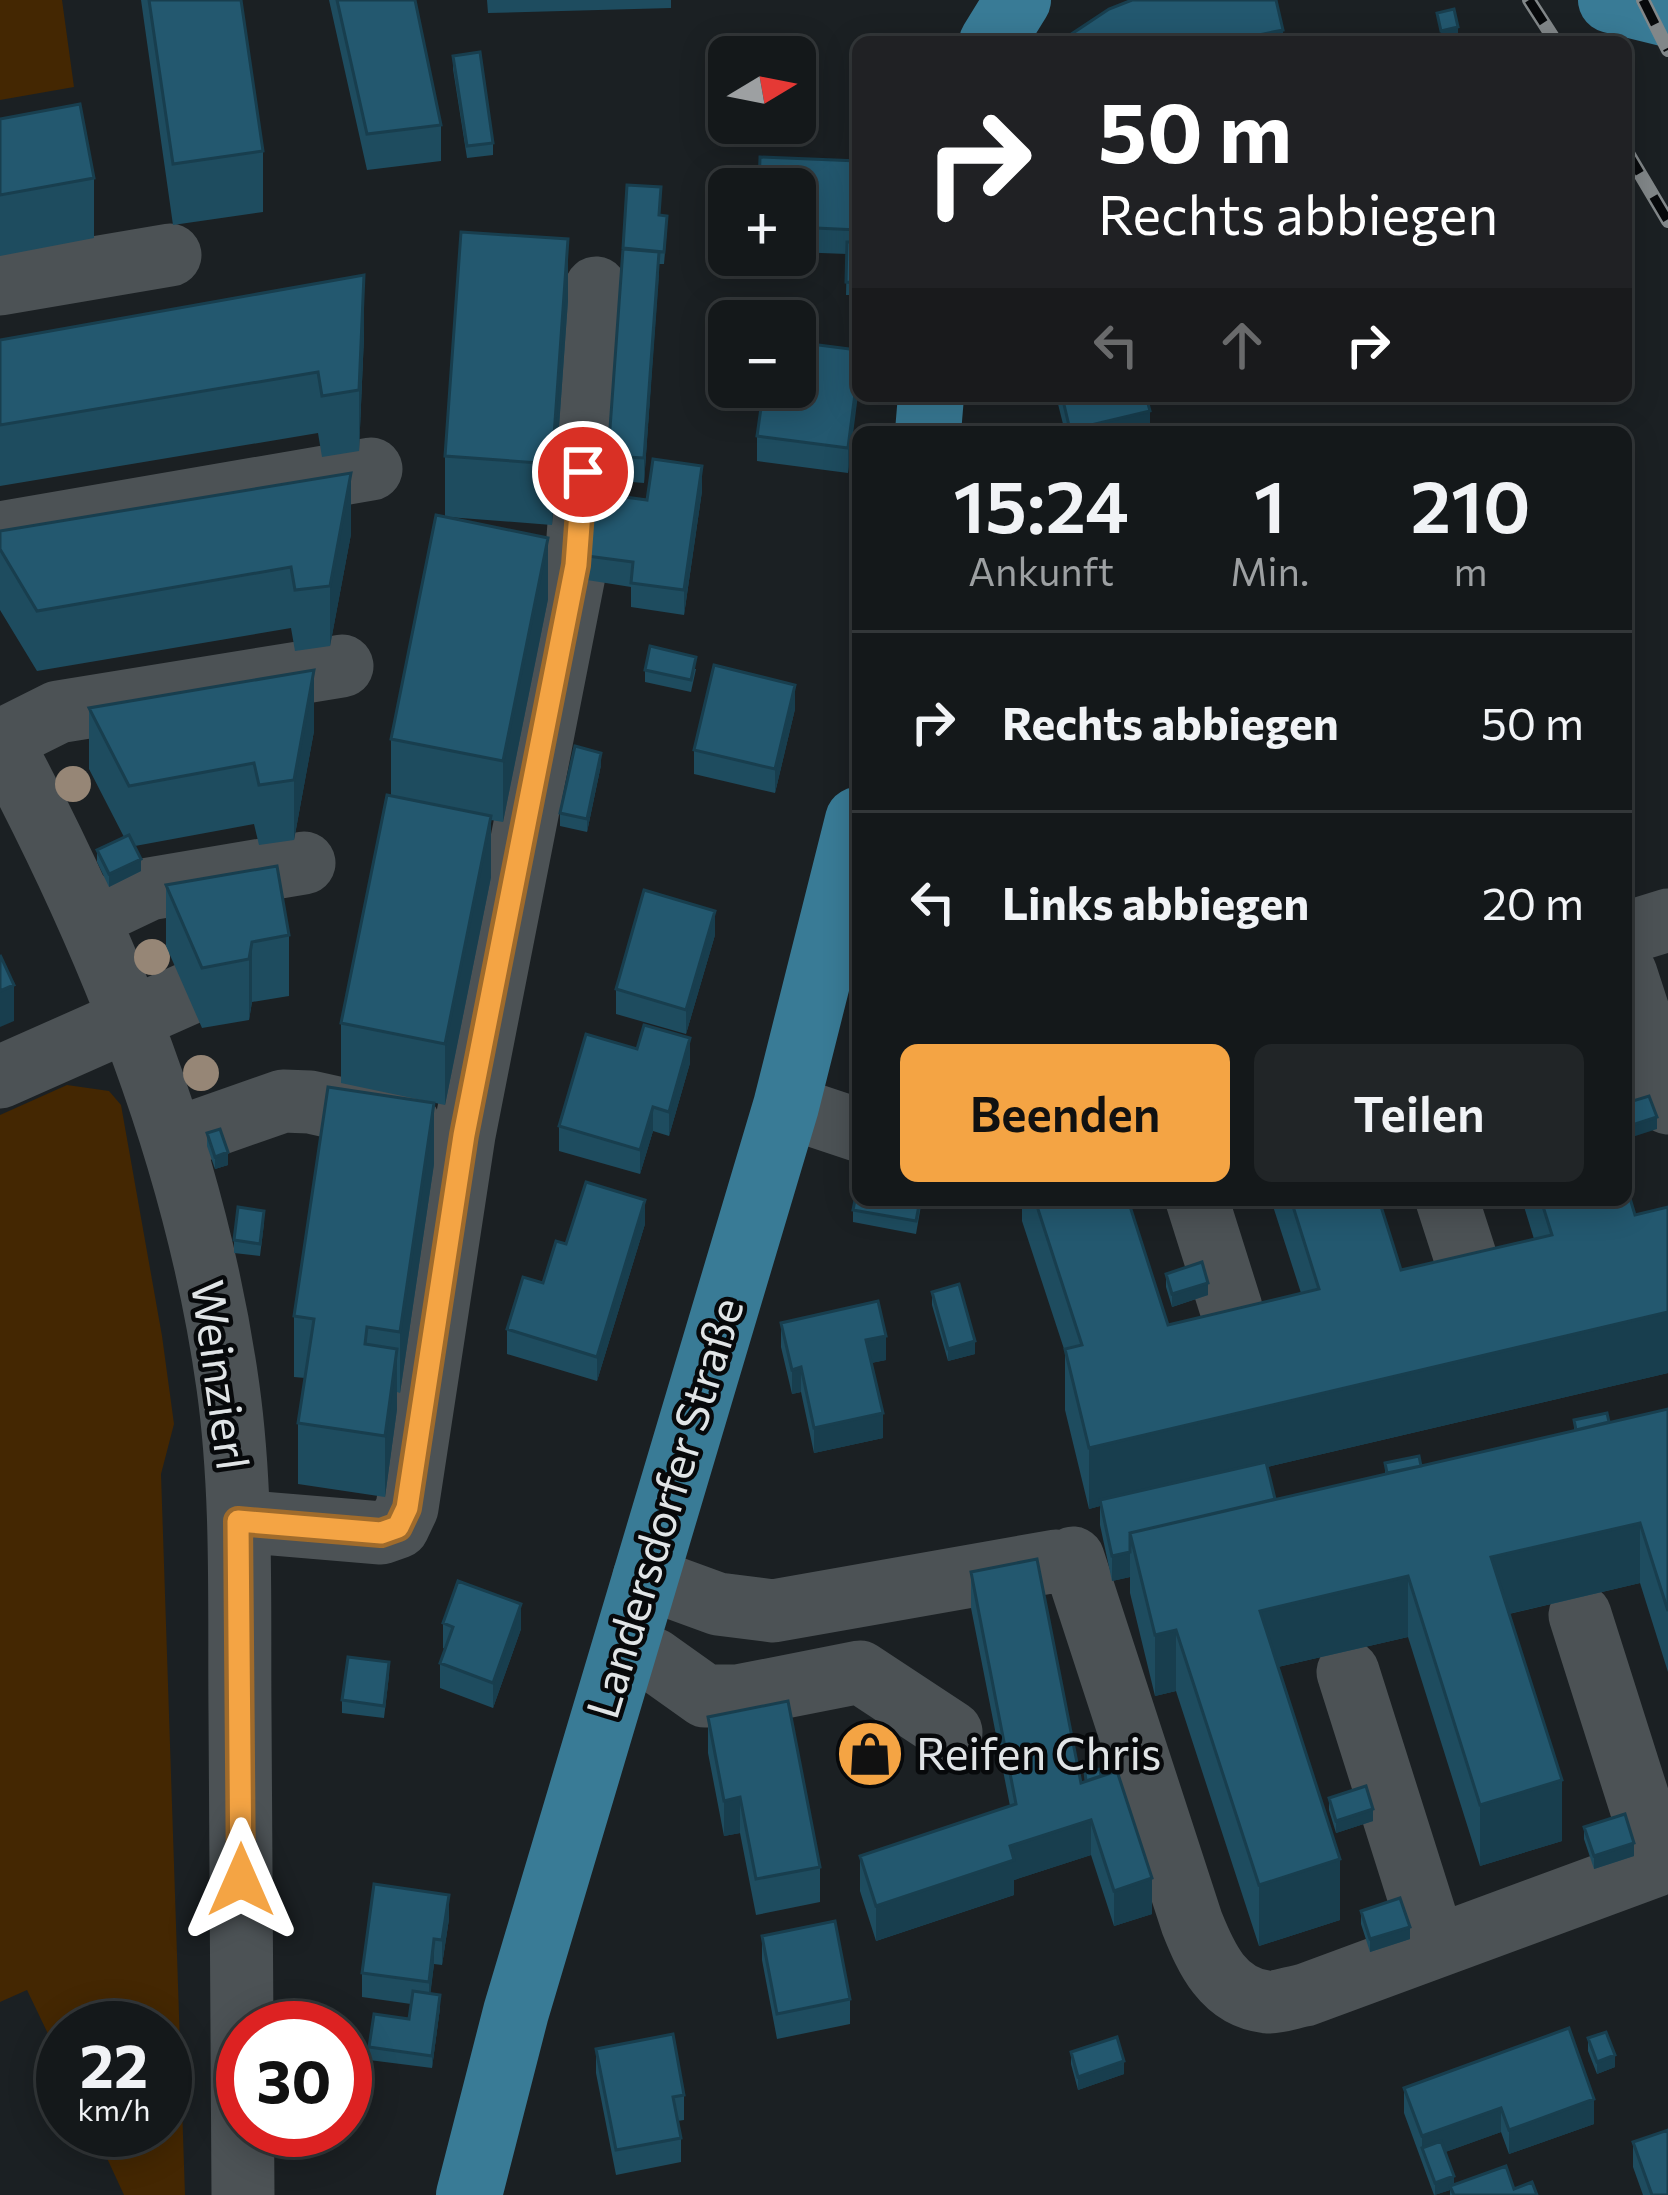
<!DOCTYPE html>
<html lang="de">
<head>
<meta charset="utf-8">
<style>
  :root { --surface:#14181a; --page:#212527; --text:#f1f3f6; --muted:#9da0a2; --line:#333739; --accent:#f4a444 }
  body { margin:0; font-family:Commissioner,sans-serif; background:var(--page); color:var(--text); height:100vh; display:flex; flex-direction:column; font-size:45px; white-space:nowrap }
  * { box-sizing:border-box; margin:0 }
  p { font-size:39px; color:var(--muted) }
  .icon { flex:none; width:66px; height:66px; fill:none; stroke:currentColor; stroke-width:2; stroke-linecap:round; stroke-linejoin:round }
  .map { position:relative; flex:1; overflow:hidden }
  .panel { position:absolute; left:852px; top:426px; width:780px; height:780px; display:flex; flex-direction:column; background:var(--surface); border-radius:18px; box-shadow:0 6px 30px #0003,0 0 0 3px var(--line) }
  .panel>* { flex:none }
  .banner { position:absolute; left:852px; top:36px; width:780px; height:366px; border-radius:18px; box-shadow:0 6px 30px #0003,0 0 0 3px var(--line); background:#202124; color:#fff; overflow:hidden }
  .needle { width:78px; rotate:80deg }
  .tools { position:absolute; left:708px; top:36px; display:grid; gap:24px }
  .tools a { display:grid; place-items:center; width:108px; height:108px; border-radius:18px; background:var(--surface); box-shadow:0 6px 30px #0003,0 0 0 3px var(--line); font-size:60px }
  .speed { position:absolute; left:36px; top:2001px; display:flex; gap:24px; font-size:60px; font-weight:700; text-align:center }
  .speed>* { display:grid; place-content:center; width:156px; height:156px; border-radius:50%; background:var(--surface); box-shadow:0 6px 30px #0003,0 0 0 3px var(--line); line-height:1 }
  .speed small { font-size:30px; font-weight:400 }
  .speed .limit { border:18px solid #d22; background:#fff; color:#111 }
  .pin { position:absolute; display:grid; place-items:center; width:102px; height:102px; color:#fff; margin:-51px; border:6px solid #fff; border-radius:50%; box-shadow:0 3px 12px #0007 }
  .me { position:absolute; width:132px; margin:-66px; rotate:0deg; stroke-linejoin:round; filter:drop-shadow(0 0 9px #0008) }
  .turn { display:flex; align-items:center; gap:42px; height:252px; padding:0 48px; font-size:54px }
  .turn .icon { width:156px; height:156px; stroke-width:2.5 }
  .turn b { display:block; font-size:84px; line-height:102px }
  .lanes { display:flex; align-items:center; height:114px; padding:0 48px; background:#0003; justify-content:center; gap:60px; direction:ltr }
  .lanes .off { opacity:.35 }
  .eta { display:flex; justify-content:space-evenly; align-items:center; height:204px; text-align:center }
  .eta b { font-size:72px; font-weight:600; line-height:84px }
  .primary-button { display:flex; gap:24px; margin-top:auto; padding:24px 48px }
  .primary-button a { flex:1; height:138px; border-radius:18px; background:var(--accent); color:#111; font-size:48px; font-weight:600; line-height:138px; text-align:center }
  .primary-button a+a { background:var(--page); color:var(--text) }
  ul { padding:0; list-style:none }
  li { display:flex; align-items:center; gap:36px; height:180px; padding:0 48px; border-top:3px solid var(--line) }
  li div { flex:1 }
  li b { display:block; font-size:45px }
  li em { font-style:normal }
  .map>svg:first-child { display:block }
</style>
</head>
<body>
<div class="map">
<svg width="1668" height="2195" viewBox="0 0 1668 2195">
  <rect width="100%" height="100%" fill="#1b2023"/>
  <path fill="#442702" d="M0,0h62l12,87 -74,13z
    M67,1085l42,6 12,14 41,231 12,88 -13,50 24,721h-61l-30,-65h71v-102h-102v37l-36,-75 -27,12v-887z"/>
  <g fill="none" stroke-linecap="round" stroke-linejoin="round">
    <path stroke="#4c5255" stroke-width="63" d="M0,284l170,-29
      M0,533l371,-64
      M0,739c108,202 196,419 228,648 15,108 11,218 12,326 1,161 2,321 3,482
      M0,741l58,-29 284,-46
      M88,918l61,-29 155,-26
      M1626,933l42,-13
      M1626,974l42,129
      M0,1077l187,-83
      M786,1106l72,24
      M172,1140l111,-39 27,1 99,22
      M1197,1200l34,108
      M1447,1200l19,59
      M239,1521l142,12 17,-6 9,-19 57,-373 112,-570 20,-277
      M1073,1558l119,365c14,35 31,74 75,79 11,1 26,-5 38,-7l363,-134
      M644,1577l74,27 55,7 283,-50
      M1580,1615l79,249
      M624,1647l29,12 52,37h33l122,-24 91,60
      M1348,1672l87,275"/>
    <path stroke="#397b96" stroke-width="66" d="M1611,0l57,14
      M992,42l26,-42
      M928,432l3,-36
      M469,2195l47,-183 270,-906 72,-286"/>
    <g stroke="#828789" stroke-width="14">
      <path id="rail" d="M1529,0l27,42
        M1643,0l25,50
        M1626,150l42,71"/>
    </g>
    <use href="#rail" stroke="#07090b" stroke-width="9" stroke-dasharray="27" stroke-linecap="butt"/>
  </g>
  <g fill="#968676">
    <circle cx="73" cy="784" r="18"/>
    <circle cx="152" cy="957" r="18"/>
    <circle cx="201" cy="1073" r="18"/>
  </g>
  <path fill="#1e4c5f" d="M141,0h100l22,151v61l-90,13z
    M329,0h86l26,125v36l-74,9z
    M487,0h184v8l-183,5z
    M453,56l40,87v12l-26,3 -14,-89z
    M0,119l94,59v60l-94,18z
    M858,161v134h-12l1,-41 -52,-2v-63z
    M660,215l7,13 -3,36h-5l-15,219 -36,-3v-24z
    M568,300l-16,225 -104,-8 100,82 -45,223 -12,-2v57l-46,228 -104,-22v-60l50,-227v-57l54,-222v-61z
    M364,336l-5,115 -37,6 -4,-24 -318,53v-146z
    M858,350l-10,123 -91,-12v-25z
    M1056,396h90l4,36h-85z
    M702,491l-18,124 -53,-8v-20l-44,-7v-24l60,-56z
    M0,531l351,3 -21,112 -35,5 -4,-23 -254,43 -37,-61z
    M696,669l-5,23 -46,-10v-12z
    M89,708l225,23 -20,109 -35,5 -5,-21 -119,22 6,25 -32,16 -12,-25v-12l27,-13 -35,-68z
    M795,709l-20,84 -81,-19v-24z
    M601,765l-14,67 -27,-6v-13z
    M166,885l123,50v61l-37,6 -3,18 -47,8 -36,-82z
    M715,935l-29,99 -70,-20v-25z
    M690,1063l-21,73 -16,-5 -13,43 -81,-23v-25z
    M207,1133l21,32 -13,4 -8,-23z
    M434,1164l-34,229 -3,-1v17l-12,88 -87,-13v-61l7,-45 -11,-1v-61z
    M922,1200l-6,34 -63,-12v-12z
    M1022,1200h106l40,125 133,-32 -30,-93h108l22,70 133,-31 -12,-39h104l9,15 33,-8v166l-401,94 8,32 110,-25v-11l36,3 153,-35v-11l35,2 59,-13v263l-28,-89 -131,31 53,227 -82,25 -72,-229 -130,30 62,253 -81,26 -83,-255 -21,5 -25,-103v-16l-18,4 -12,-56v-19l-11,3 -24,-99v-58l-43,-131z
    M264,1223l-4,33 -26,-3v-13z
    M645,1224l-48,157 -90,-27v-25l36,-46 23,-39z
    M1166,1274l42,21 -36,12 -6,-20z
    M932,1292l43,62 -27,7 -16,-56z
    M781,1323l105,37 -15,3 12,75 -69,15 -13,-61 -9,2 -11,-47z
    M971,1572l110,211 4,-1v-10l16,4 51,138 -38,12 -23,-71 -77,25v15l-138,46 -16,-50v-35l150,-50 -39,-198z
    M443,1623l78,6 -28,79 -53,-20v-25l5,-14 -2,-1z
    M389,1675l-5,43 -42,-5v-13z
    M708,1717l112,150v35l-64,13 -16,-82 -16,3 -16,-83z
    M1329,1798l44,23 -37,12 -7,-23z
    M1584,1827l50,29 -40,13 -10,-30z
    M1361,1911l49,28 -40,13 -9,-28z
    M449,1919l-7,46 -8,-1 -4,30 10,14 -8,60 -63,-8v-13l40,-28 2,-15 -49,-7v-24z
    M762,1936l88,63v25l-73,15 -15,-79z
    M1588,2038l27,29 -18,7 -9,-23z
    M596,2049l88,46v25l-7,1 4,17v24l-65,13 -20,-102z
    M1071,2052l53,22 -46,16 -7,-26z
    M1404,2088l190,36 -85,30 -8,-22 -56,20 9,33 60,4 23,6h-87v-5l-16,5 -30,-82z
    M1633,2142l35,53h-25l-10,-28z"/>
  <path fill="#183e4e" d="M1458,27v13l-17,2v-11z
    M1283,30v12h-59z
    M568,239v61l-16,225v-61z
    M659,252v24l-15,207v-25z
    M364,275v61l-5,115v-61z
    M858,370v25l-10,78v-25z
    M1150,411v21h-80v-2z
    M702,466v25l-18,124v-25z
    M351,473v61l-21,112v-60z
    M548,538v61l-45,223v-61z
    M314,670v61l-20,109v-60z
    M795,685v24l-20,84v-24z
    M601,753v12l-14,67v-13z
    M491,816v61l-46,228v-61z
    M1633,847v25l-7,2v-25z
    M141,859v12l-32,16v-13z
    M715,911v24l-29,99v-24z
    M252,942v60l-3,18v-61z
    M14,985v36l-14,6v-36z
    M690,1038v25l-21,73v-24z
    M434,1103v61l-34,229v-61z
    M653,1107v24l-13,43v-24z
    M1657,1117v12l-31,10v-12z
    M228,1152v13l-13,4v-12z
    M645,1200v24l-48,157v-24z
    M1208,1283v12l-36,12v-13z
    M1668,1312v61l-567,133 -1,-6v6l-11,3v-61z
    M886,1336v24l-20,4v-24z
    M975,1341v13l-27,7v-12z
    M397,1349v60l-12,88v-61z
    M801,1367v25l-9,2v-24z
    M883,1413v25l-69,15v-25z
    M1640,1523v60l-149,35v-61z
    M1130,1552v25l-18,4v-25z
    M1408,1576v61l-148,34v-60z
    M521,1604v25l-28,79v-25z
    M1176,1630v61l-21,5v-61z
    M1562,1780v61l-82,25v-61z
    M740,1797v36l-16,3v-35z
    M1373,1809v12l-37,12v-12z
    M1091,1820v35l-77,25v15l-138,46v-35l134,-60z
    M1634,1843v13l-40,13v-13z
    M1340,1859v61l-81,26v-61z
    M1152,1878v36l-38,12v-35z
    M449,1895v24l-7,46v-25z
    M1410,1927v12l-40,13v-13z
    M434,1939v25l-5,42v-24z
    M440,1995v13l-8,60v-12z
    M1615,2055v12l-18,7v-12z
    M1124,2061v13l-46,16v-13z
    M1594,2099v25l-85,30v-24z
    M1501,2108v24l-75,27 -4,-11v-12z
    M1454,2176v13l-4,-3v4l-15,5v-12z"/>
  <path fill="#23586f" stroke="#183e4e" stroke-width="3" d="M149,0h92l22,151 -90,13z
    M337,0h78l26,125 -74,9z
    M1132,0h144l7,30 -59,12h-152l-2,-7 39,-26z
    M1454,9l4,18 -17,4 -4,-18z
    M480,52l13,91 -26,3 -14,-90z
    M80,104l14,74 -94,17v-76z
    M760,157l98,4v69l-63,-3v-38h-36z
    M627,185l34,2 -2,28 8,1 -3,36 -41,-4z
    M461,232l107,7 -16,225 -107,-8z
    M847,242h11v41l-12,-1z
    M623,249l36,3 -15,206 -36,-2z
    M364,275l-5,115 -37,6 -4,-24 -318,53v-85z
    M795,342l63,8v20l-10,78 -91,-12 7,-49h31z
    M1062,396h84l4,15 -80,19z
    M653,459l49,7 -18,124 -53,-7 2,-21 -46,-6 9,-63 51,7z
    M351,473l-21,113 -35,4 -4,-23 -254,44 -37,-62v-18z
    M436,515l112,23 -45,223 -112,-22z
    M650,646l46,11 -5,23 -46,-10z
    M714,665l81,20 -20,84 -81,-19z
    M314,670l-20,110 -35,5 -5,-22 -125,23 -40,-78z
    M575,746l26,7 -14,66 -27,-6z
    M387,795l104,21 -46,228 -104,-21z
    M1626,824l7,23 -7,2z
    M129,835l12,24 -32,15 -12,-24z
    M277,866l12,69 -37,7 -3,17 -47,9 -36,-83z
    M644,890l71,21 -29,99 -70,-21z
    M0,955l14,30 -14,6z
    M644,1025l46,13 -21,74 -16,-5 -13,43 -81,-24 27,-92 51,15z
    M328,1087l106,16 -34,229 -33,-5 -2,17 32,5 -12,87 -87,-13 16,-104 -20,-3z
    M1649,1096l8,21 -31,10v-24z
    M220,1129l8,23 -13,5 -8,-24z
    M586,1182l59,18 -48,157 -90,-28 16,-52 20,6 13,-42 10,3z
    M858,1185v15h62l-4,21 -63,-11z
    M1626,1185l9,30 33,-8v105l-579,136 -24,-99 17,-4 -47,-145h93l40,125 151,-36 -28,-89h88l22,70 151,-35 -11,-35h85z
    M238,1207l26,4 -4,33 -26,-4z
    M1202,1262l6,21 -36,11 -6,-20z
    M959,1284l16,57 -27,8 -16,-57z
    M878,1301l8,35 -20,4 17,73 -69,15 -13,-61 -9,3 -11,-47z
    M1668,1409v202l-28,-88 -149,34 71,223 -82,25 -72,-229 -148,35 80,248 -81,26 -83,-255 -21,5 -25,-102z
    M1607,1413l2,9 -33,8 -2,-10z
    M1419,1456l2,10 -34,7 -2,-10z
    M1266,1462l9,37 -145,34v19l-18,4 -12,-56z
    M1037,1559l44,224 36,-12 35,107 -38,13 -23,-71 -81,26 4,14 -138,46 -16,-50 156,-52 -45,-232z
    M458,1581l63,23 -28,79 -53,-20 13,-36 -10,-4z
    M348,1657l41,5 -5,44 -42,-6z
    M788,1701l32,166 -64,12 -16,-82 -16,4 -16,-84z
    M1100,1769l1,7 -15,5 -1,-9z
    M1366,1786l7,23 -37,12 -7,-23z
    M1625,1814l9,29 -40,13 -10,-29z
    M374,1884l75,11 -7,45 -8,-1 -5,43 -67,-9z
    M1400,1898l10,29 -40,12 -9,-28z
    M835,1921l15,78 -73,15 -15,-78z
    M413,1991l27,4 -8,61 -63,-9 5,-33 35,5z
    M1569,2028l25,71 -85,31 -8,-22 -79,28 -18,-48z
    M1606,2032l9,23 -18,7 -9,-24z
    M673,2034l11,61 -11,2 8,41 -65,12 -20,-101z
    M1117,2037l7,24 -46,16 -7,-25z
    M1668,2130v65h-16l-19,-53z
    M1441,2141l13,35 -19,7 -13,-35z
    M1506,2166l8,23 18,-7 5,13h-83l-4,-9z"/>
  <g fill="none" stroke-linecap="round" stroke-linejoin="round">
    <g stroke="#9f6b2c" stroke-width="30">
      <path id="route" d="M241,1880l-3,-359 143,12 17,-6 9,-19 57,-373 112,-570 7,-93"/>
    </g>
    <use href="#route" stroke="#f4a444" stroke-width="21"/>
  </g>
  <defs>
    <g id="shop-disc" transform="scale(3.45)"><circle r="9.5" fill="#f4a444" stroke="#07090b"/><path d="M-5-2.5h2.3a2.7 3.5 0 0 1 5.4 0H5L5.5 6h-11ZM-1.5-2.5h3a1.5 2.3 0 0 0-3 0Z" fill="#111"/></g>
  </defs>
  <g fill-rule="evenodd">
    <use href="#shop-disc" x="870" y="1754"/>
  </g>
  <g text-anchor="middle" stroke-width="9" stroke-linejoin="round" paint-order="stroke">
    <g font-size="45" fill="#e0e4e6" stroke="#07090b">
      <text transform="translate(220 1375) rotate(82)" y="16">Weinzierl</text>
      <text transform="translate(665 1508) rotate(-73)" y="16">Landersdorfer Straße</text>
    </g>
    <g font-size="45" fill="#e0e4e6" stroke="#07090b" text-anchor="start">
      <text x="916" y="1770">Reifen Chris</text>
    </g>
  </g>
</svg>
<div class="tools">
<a><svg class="needle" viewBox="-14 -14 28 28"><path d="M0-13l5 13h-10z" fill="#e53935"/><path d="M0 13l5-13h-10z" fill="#9da0a2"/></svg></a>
<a>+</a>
<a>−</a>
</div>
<div class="speed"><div>22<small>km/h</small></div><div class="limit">30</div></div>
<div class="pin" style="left:583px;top:472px;background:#d93025"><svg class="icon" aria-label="arrive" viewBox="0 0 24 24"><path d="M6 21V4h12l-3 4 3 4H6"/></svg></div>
<svg class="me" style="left:241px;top:1880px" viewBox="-20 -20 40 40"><path d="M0-17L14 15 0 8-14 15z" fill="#f4a444" stroke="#fff" stroke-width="4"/></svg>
<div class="banner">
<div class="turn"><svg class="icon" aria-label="right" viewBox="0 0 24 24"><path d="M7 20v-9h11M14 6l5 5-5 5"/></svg><div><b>50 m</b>Rechts abbiegen</div></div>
<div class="lanes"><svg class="icon off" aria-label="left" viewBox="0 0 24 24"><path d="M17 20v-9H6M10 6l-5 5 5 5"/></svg><svg class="icon off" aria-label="ahead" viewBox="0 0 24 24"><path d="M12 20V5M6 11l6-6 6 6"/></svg><svg class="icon" aria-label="right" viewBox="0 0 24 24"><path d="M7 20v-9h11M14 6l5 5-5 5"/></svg></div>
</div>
<section class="panel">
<div class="eta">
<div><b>15:24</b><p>Ankunft</p></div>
<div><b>1</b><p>Min.</p></div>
<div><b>210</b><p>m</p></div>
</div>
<ul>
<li><svg class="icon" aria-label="right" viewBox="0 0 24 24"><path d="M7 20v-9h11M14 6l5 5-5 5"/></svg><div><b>Rechts abbiegen</b></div><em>50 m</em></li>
<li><svg class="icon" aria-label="left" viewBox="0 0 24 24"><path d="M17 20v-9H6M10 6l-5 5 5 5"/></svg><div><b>Links abbiegen</b></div><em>20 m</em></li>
</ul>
<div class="primary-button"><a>Beenden</a><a>Teilen</a></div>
</section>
</div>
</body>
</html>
